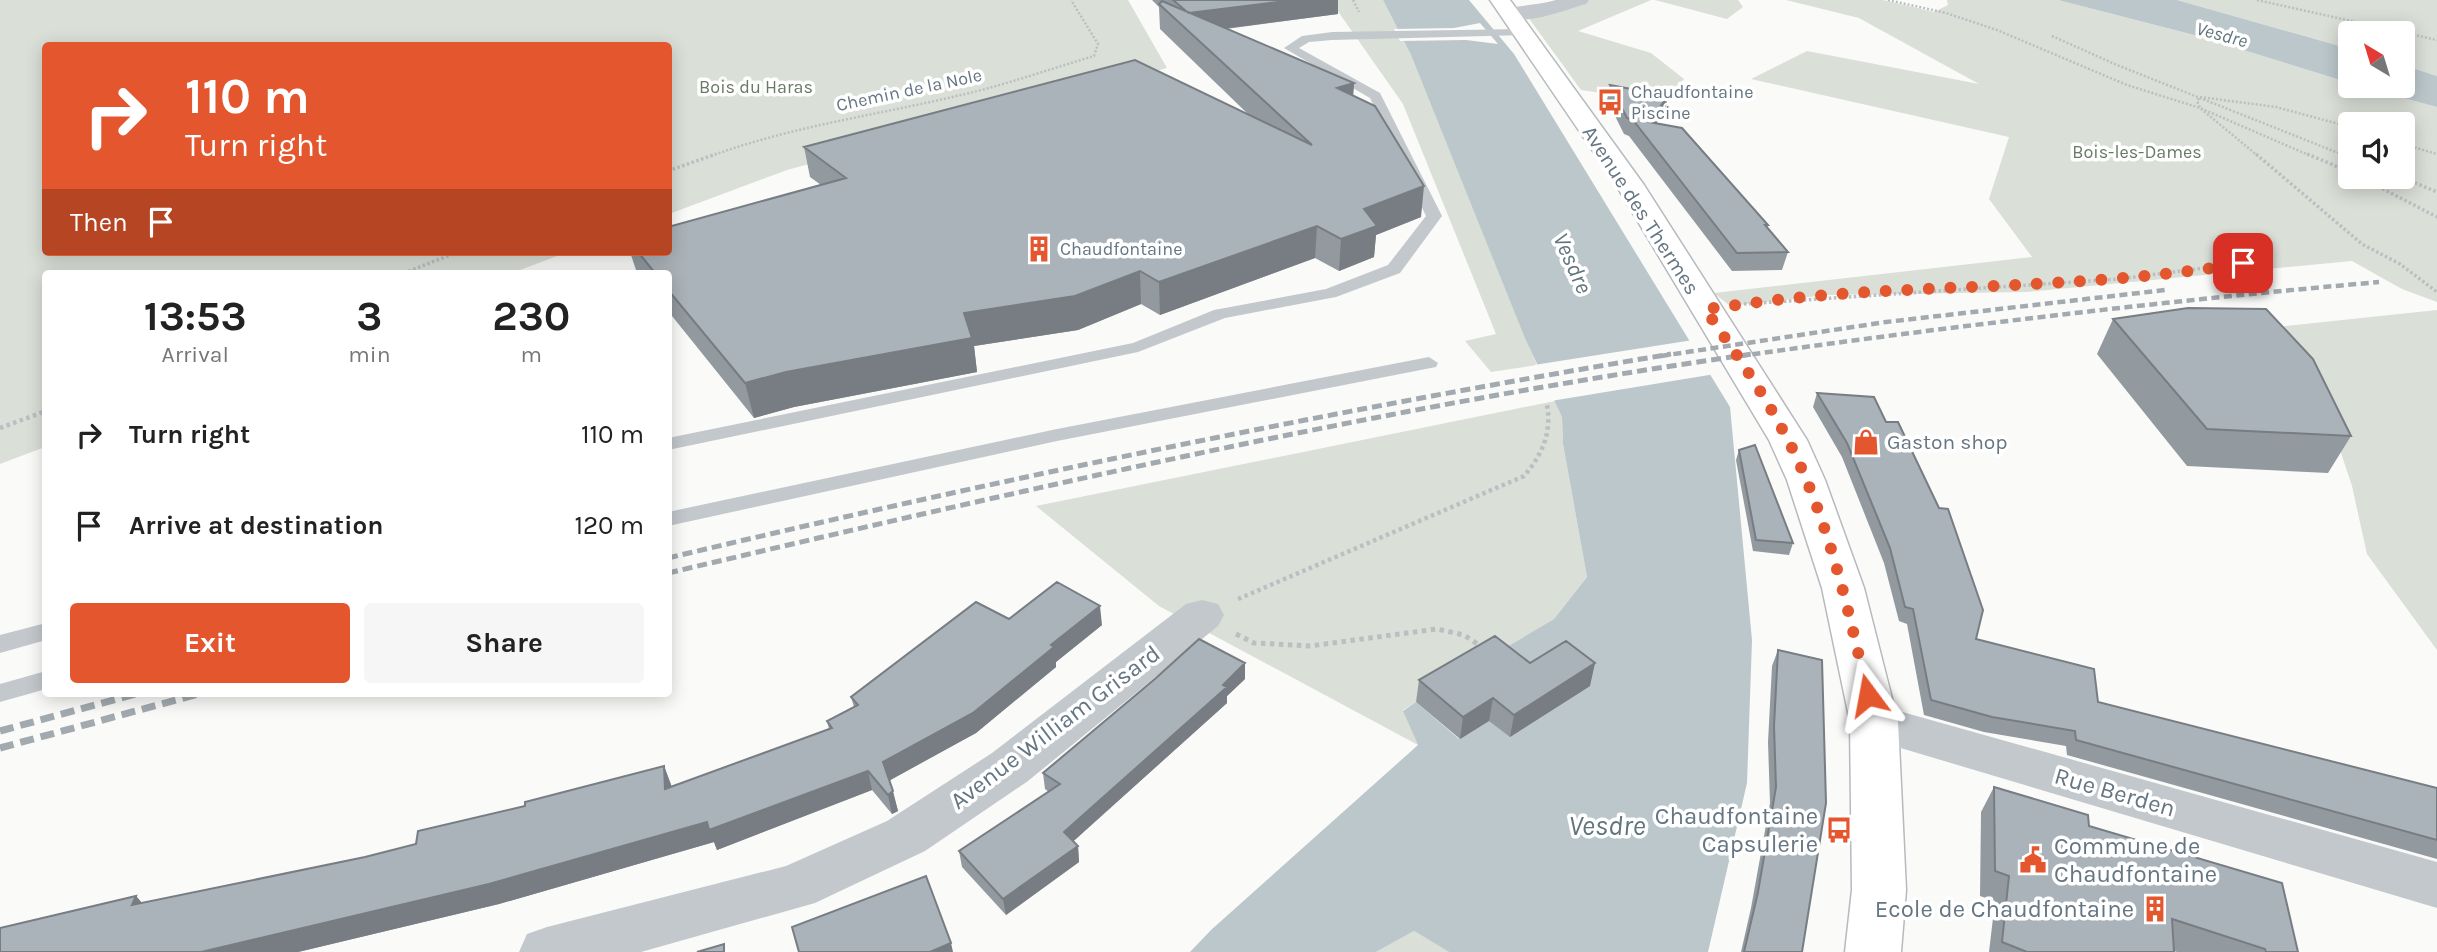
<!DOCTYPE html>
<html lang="en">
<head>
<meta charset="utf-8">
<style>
  :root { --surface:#fff; --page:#f6f6f6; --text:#222; --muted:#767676; --accent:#e4572e }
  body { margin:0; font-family:Karla,sans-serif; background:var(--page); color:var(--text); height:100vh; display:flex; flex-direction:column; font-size:26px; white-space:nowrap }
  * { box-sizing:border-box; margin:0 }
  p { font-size:23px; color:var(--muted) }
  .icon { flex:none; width:38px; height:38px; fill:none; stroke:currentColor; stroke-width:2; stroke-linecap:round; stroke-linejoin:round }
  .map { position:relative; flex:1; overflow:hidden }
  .drawer { position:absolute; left:42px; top:270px; width:630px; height:427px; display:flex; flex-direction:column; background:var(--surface); border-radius:7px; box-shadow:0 4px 18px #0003 }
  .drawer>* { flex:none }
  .hud { position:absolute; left:42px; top:42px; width:630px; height:214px; border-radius:7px; box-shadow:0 4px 18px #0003; background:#e4572e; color:#fff; overflow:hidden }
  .needle { width:46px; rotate:322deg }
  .tools { position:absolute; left:2338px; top:21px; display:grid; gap:14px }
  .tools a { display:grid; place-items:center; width:77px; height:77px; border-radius:7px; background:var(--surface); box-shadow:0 4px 18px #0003; font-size:35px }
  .pin { position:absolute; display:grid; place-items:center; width:60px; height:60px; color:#fff; margin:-30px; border-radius:14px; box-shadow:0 4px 10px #0006 }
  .me { position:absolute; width:77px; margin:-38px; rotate:347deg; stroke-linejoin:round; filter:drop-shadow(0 0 5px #0008) }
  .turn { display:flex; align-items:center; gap:24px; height:147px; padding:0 28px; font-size:32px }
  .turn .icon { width:91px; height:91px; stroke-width:2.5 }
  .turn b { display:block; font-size:49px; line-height:60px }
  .then { display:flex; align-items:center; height:66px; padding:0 28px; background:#0003; gap:14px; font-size:26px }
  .eta { display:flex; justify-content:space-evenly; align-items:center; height:119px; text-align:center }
  .eta b { font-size:42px; font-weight:700; line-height:49px }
  .primary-button { display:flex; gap:14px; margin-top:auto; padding:14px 28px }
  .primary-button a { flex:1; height:80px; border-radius:7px; background:var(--accent); color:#fff; font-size:28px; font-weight:700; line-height:80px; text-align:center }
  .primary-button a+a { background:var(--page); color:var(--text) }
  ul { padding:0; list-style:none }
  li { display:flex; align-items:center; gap:21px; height:91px; padding:0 28px }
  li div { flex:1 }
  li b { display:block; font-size:26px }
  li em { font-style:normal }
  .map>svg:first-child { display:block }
</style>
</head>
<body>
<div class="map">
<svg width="2437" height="952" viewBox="0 0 2437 952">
  <rect width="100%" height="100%" fill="#fafaf8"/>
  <path fill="#dadfd7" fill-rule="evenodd" d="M0,0h1128l39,68 -380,102 -118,44 -1,-168h-622v206h522l-56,21h-466l-1,174 -45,17z
    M1330,0h53l28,55 126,310 -46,7 -26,-31 31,-7 -93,-230z
    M1576,0h75l-73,31 73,22 33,26 -21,23 -82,-12 -56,-77z
    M1655,0h83l5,7 -16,12z
    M1786,0h97l51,12 14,-7 -1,-5h111l140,36 152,47v3h9l78,21v195l-35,-13 -50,-28 -325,31 -200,3 -97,11 -16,-13 318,-36 -43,-58 20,-62 -258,-58 56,-28 172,33 -120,-66zM2350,124h53v53h-53z
    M2177,0h260v76l-34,-11v-32h-53v16z
    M2437,310v340l-70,-96 -15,-68 -29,-87 -65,-70z
    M1555,401l7,16 1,27 24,133 -33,42 -151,91 15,35 -259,-139 -123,-100z
    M1414,931l35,21h-73z"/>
  <path fill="#bbc7cb" d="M1383,0h86l45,54 216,353 22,233 -5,143 -39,169h-259l-35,-21 -38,21h-186l21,-22 207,-185 -15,-34 13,-9 43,37 30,-18 54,-46 -36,-28 47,-28 33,-42 -24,-133 -1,-27 -37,-79 -114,-283z
    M2058,0h119l173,49v34l-152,-47z
    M2403,65l34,11v31l-78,-21h44z"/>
  <path fill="#fafaf8" d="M1480,23l18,21 -32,-4 -66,1 -6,-12 60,-1z
    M1693,340l22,34 -164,27 -17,-36z"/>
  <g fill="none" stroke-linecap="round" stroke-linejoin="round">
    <g stroke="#b5babe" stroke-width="3">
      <path id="primary" d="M1490,0h20l134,185 163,255 18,40 39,108 34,134 8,168 -5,62h-56l7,-62 -2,-168 -28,-134 -35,-108 -18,-40 -153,-255z"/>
    </g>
    <path stroke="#bbbfc2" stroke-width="2.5" stroke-dasharray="2 2" stroke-linecap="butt" d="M1353,0l6,12
      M1888,0l58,13 51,17 130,55 73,23 111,48
      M2257,0l180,40
      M2052,36l65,29 229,91
      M2403,144l34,10
      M711,156c82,-30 166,-41 250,-61 44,-10 89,-26 133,-39l4,-12 -27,-44
      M2258,156l-58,-48 -3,-7 3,-4 76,10 74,20"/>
    <path stroke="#bbbfc2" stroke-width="3.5" stroke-dasharray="2.5 2.5" stroke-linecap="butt" d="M2256,154l106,90 38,20 37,28
      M2307,154l43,18
      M2342,154l8,3
      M668,171l48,-17
      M2360,177l77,40
      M2401,177l36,15
      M404,273l54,-21
      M1744,304l375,-25 124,-16"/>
    <path stroke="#bbbfc2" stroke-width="4.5" stroke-dasharray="3.5 3.5" stroke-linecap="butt" d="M0,428l46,-17
      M1238,599l286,-123c18,-21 28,-43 23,-71"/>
    <path stroke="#bbbfc2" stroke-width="5" stroke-dasharray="4.5 4.5" stroke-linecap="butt" d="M1236,634l18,9 56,3 127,-17 27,6 18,12"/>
    <path fill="#c3c8cc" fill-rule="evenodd" d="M1523,29l4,2v4l-195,5 -23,2 -10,6 81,45 62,123 -42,57 -64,24 -111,21 -87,34 -470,98v-12l465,-95 81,-33 112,-21 62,-24 38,-49 -56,-118 -86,-50 18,-12 30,-4z
      M1429,357l9,6 -2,4 -379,74 -389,85v-14l389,-83z
      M46,623v17l-46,13v-18z
      M46,671v18l-46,13v-18z"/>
    <path fill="#c3c8cc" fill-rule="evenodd" d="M1556,0h33l-3,4c-25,7 -57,21 -83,14l-3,-4 3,-4c17,-5 35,-5 53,-10z
      M1202,600l16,4 6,11 -6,11 -190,155 -103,70 -110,52 -174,49h-122l8,-18 20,-7 239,-61 101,-45 105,-68 194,-149z
      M1874,704l563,158v46l-580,-173 -7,-13 7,-13z"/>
    <use href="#primary" fill="#fff" fill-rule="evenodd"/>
    <path stroke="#a2aab0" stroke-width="4.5" stroke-dasharray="8 4.5" stroke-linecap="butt" d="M1661,356l225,-34 279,-32
      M1740,356c213,-30 425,-55 639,-74"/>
    <path stroke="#a2aab0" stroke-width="5" stroke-dasharray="10 5" stroke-linecap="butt" d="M668,558c332,-79 667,-148 1003,-204
      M668,573c359,-84 719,-167 1084,-219"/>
    <path stroke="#a2aab0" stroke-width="7" stroke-dasharray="14 7" stroke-linecap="butt" d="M0,731l139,-38
      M0,748l202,-55"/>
  </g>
  <path fill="#929a9f" d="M1152,0h186v14l-112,15 128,54 -1,13 68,121 -45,18 -2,22 -35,14 -24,-13 -155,57 -19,-11 -63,26 -104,16 3,26 -183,35 -40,11 -86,-107v-38h-30l-2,-3 -6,-18h38l153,-67 -11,-8 -6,-30 445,-32 -89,-86 -1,-22z
    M1610,85l58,11 -3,15 -9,12 112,102 -1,3 21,24 -6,18 -50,1 -103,-135 -5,-2 -17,-34z
    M2113,319l238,117 -23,37 -141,-7 -90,-112z
    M1817,393l159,246 122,63 339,86v71l-370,-104 -1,-9 -82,-14 -60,-17 -17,-91 -8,-3 -15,-58 -42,-106 -29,-50z
    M1739,450l54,93 -4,12 -36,-4 -17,-91z
    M1009,619l93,6 -46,37v5l-80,66 -87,47 9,31 -6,3 -20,-24 -155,60 -3,-8 -215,62 -201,48h-298l136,-56 6,7 223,-46 51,-13 109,-38 139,-40 8,21 157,-58 -2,-8 27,-14 -3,-10z
    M1778,650l24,302h-61l10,-44 19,-105 -2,-61 4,-76z
    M1530,663l60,23 -80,51 -21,-16 -29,18 -44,-37 3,-22z
    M1245,679l-18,17v7l-154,138 5,5 1,16 -73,53 -44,-48 -3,-16 90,-59 -4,-3 -2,-16z
    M1994,787l95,39 209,126h-121l-3,-1v1h-185l6,-51 -15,-5 1,-84z"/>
  <path fill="#777d82" d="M1294,0h44v14l-148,19 -2,-20z
    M1354,83l-2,28 -15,-23z
    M1668,96l-3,15 -19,27 3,-16z
    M1424,186l-3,31 -45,18 -2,22 -35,14 2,-32 23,-30z
    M1317,226l-2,32 -155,57 -1,-33z
    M1140,271l1,33 -63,26 -104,16 3,26 -183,35 -40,11 -9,-35 219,-70z
    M1100,606l2,19 -46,37v5l-80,66 -89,49 -4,-20 168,-117z
    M1245,663v16l-18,17v7l-161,145 -2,-16z
    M1595,663l-5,23 -80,51 4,-22z
    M1493,698l-4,23 -29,18 3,-22z
    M664,766l7,19 2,24 -8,-20z
    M868,771l4,19 -155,60 -3,-8 -215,62 -201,48h-97z
    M893,791l5,20 -6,3 -4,-19z
    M1078,846l1,16 -73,53 -3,-16z
    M136,896l16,19 -20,-10z
    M951,943l2,9h-23z"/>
  <path fill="#aab3b9" stroke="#777d82" stroke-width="2" d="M1173,0h121l-105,13 -3,-2z
    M1162,1l192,82 -17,5 38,18 49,80 -60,23 13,17 -36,13 -24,-13 -158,56 -19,-11 -65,25 -111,17 8,25 -186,34 -41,11 -77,-93v-17h-13l-17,-21h30v-25l178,-49 -42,-31 331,-87 177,85 -153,-141z
    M1610,85l58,11 -19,26 33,6 86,97h-3l23,27 -51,1 -104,-133 -6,-2z
    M2188,308l78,1 47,50 38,77 -144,-7 -94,-110z
    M1817,393l57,4 12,25h12l41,86 9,1 35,101 -7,29 118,30 4,33 339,86v52l-361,-100 -1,-9 -83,-14 -61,-17 -18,-91 -8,-2 -15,-59 -43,-105z
    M1755,445l38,98 -37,-3 -17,-90z
    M1057,582l43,24 -49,39 3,2 -81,66 -90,49 10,29 -5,4 -20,-24 -159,59 -2,-8 -218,62 -288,68h-201v-24l136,-32 -4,9 233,-48 51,-13 2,-13 107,-25v-4l139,-36 1,23 167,-61 -5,-7 31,-16 -7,-8 125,-95 33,17z
    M1495,636l35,27 36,-22 29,22 -81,52 -21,-17 -30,19 -44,-37z
    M1199,639l46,24 -22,22 4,2 -163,145 14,14 -75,53 -44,-48 101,-67 -17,-11 113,-95z
    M1778,650l44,10 4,143 -24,149h-58l14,-60 18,-105 -2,-61z
    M1994,787l94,28 1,11 193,57 16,69h-32l-1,-3 -93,-30 2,33h-147l-25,-10 7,-66 -14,-5z
    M926,876l25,67 -21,9h-131l-7,-25z
    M724,944v8h-27z"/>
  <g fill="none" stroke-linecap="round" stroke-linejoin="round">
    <path stroke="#e4572e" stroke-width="12" stroke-dasharray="0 21.6" d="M1868,695c-17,-73 -33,-147 -62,-216 -25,-61 -64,-117 -101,-170 40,-5 81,-11 122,-14 139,-11 278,-8 416,-32"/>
  </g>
  <defs>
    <g id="bus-bare" transform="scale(2.1)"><path d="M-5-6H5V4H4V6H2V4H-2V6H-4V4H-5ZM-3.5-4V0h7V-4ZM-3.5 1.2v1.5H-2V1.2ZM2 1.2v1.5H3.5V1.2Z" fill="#e4572e" stroke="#fff" stroke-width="2.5" paint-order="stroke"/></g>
    <g id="building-bare" transform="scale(2.1)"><path d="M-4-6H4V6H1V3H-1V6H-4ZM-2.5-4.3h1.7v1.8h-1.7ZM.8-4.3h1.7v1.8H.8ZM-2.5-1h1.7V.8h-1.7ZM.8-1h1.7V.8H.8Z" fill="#e4572e" stroke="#fff" stroke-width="2.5" paint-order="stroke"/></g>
    <g id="shop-bare" transform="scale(2.1)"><path d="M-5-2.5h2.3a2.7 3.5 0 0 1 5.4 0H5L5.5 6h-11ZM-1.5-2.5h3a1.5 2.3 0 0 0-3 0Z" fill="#e4572e" stroke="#fff" stroke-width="2.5" paint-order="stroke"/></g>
    <g id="civic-bare" transform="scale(2.1)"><path d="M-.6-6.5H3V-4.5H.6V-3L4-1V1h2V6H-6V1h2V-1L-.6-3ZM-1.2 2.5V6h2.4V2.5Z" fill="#e4572e" stroke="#fff" stroke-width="2.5" paint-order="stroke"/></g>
  </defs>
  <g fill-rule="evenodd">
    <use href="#bus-bare" x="1610" y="102"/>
    <use href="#building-bare" x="1039" y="249"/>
    <use href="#shop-bare" x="1866" y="442"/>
    <use href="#bus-bare" x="1839" y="830"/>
    <use href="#civic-bare" x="2033" y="860"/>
    <use href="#building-bare" x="2155" y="909"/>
  </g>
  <g text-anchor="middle" stroke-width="7" stroke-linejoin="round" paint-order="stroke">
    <g font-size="18" fill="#687a64" stroke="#fff">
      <text x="756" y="93">Bois du Haras</text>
      <text x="2137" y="158">Bois-les-Dames</text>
    </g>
    <g font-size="18" fill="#657683" stroke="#fff">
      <text transform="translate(909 90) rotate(-12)" y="6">Chemin de la Nole</text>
    </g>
    <g font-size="18" fill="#657683" stroke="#fff" text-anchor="start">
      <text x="1631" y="98">Chaudfontaine<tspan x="1631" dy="21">Piscine</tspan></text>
      <text x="1060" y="255">Chaudfontaine</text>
    </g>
    <g font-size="19" font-style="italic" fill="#60757c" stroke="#fff">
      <text transform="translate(2222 34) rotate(15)" y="7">Vesdre</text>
    </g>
    <g font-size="21" fill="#657683" stroke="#fff">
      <text transform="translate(1641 210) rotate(57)" y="7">Avenue des Thermes</text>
    </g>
    <g font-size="21" fill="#657683" stroke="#fff" text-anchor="start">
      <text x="1887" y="449">Gaston shop</text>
    </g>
    <g font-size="23" font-style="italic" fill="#60757c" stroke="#fff">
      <text transform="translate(1573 263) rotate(66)" y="8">Vesdre</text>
    </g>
    <g font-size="24" fill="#657683" stroke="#fff">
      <text transform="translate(1055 727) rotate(-37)" y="8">Avenue William Grisard</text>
      <text transform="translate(2115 792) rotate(16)" y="8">Rue Berden</text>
    </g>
    <g font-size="24" fill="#657683" stroke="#fff" text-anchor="end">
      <text x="1818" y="824">Chaudfontaine<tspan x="1818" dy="28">Capsulerie</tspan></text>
      <text x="2054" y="854" text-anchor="start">Commune de<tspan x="2054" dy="28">Chaudfontaine</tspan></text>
      <text x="2134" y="917">Ecole de Chaudfontaine</text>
    </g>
    <g font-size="28" font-style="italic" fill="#60757c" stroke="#fff">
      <text x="1607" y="835">Vesdre</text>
    </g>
  </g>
</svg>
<div class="tools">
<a><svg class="needle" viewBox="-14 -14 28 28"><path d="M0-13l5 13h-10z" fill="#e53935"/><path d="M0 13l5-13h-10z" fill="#767676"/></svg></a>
<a><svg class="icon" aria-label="sound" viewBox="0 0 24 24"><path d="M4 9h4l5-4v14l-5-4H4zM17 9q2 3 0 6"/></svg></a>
</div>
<div class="pin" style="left:2243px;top:263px;background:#d93025"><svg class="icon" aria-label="arrive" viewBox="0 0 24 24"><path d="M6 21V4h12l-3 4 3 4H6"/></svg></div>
<svg class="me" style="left:1868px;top:695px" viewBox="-20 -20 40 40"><path d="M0-17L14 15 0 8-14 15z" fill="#e4572e" stroke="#fff" stroke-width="4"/></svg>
<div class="hud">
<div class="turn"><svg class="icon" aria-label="right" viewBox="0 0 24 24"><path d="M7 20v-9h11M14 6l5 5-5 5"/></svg><div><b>110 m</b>Turn right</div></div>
<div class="then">Then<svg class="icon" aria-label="arrive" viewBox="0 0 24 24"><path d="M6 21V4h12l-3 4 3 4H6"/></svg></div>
</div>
<section class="drawer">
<div class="eta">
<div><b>13:53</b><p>Arrival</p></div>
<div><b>3</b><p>min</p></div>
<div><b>230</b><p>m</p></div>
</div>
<ul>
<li><svg class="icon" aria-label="right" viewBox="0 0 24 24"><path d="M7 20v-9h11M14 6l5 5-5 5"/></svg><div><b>Turn right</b></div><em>110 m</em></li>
<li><svg class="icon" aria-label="arrive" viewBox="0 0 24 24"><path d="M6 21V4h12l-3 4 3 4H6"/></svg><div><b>Arrive at destination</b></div><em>120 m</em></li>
</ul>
<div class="primary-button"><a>Exit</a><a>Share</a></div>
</section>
</div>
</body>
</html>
